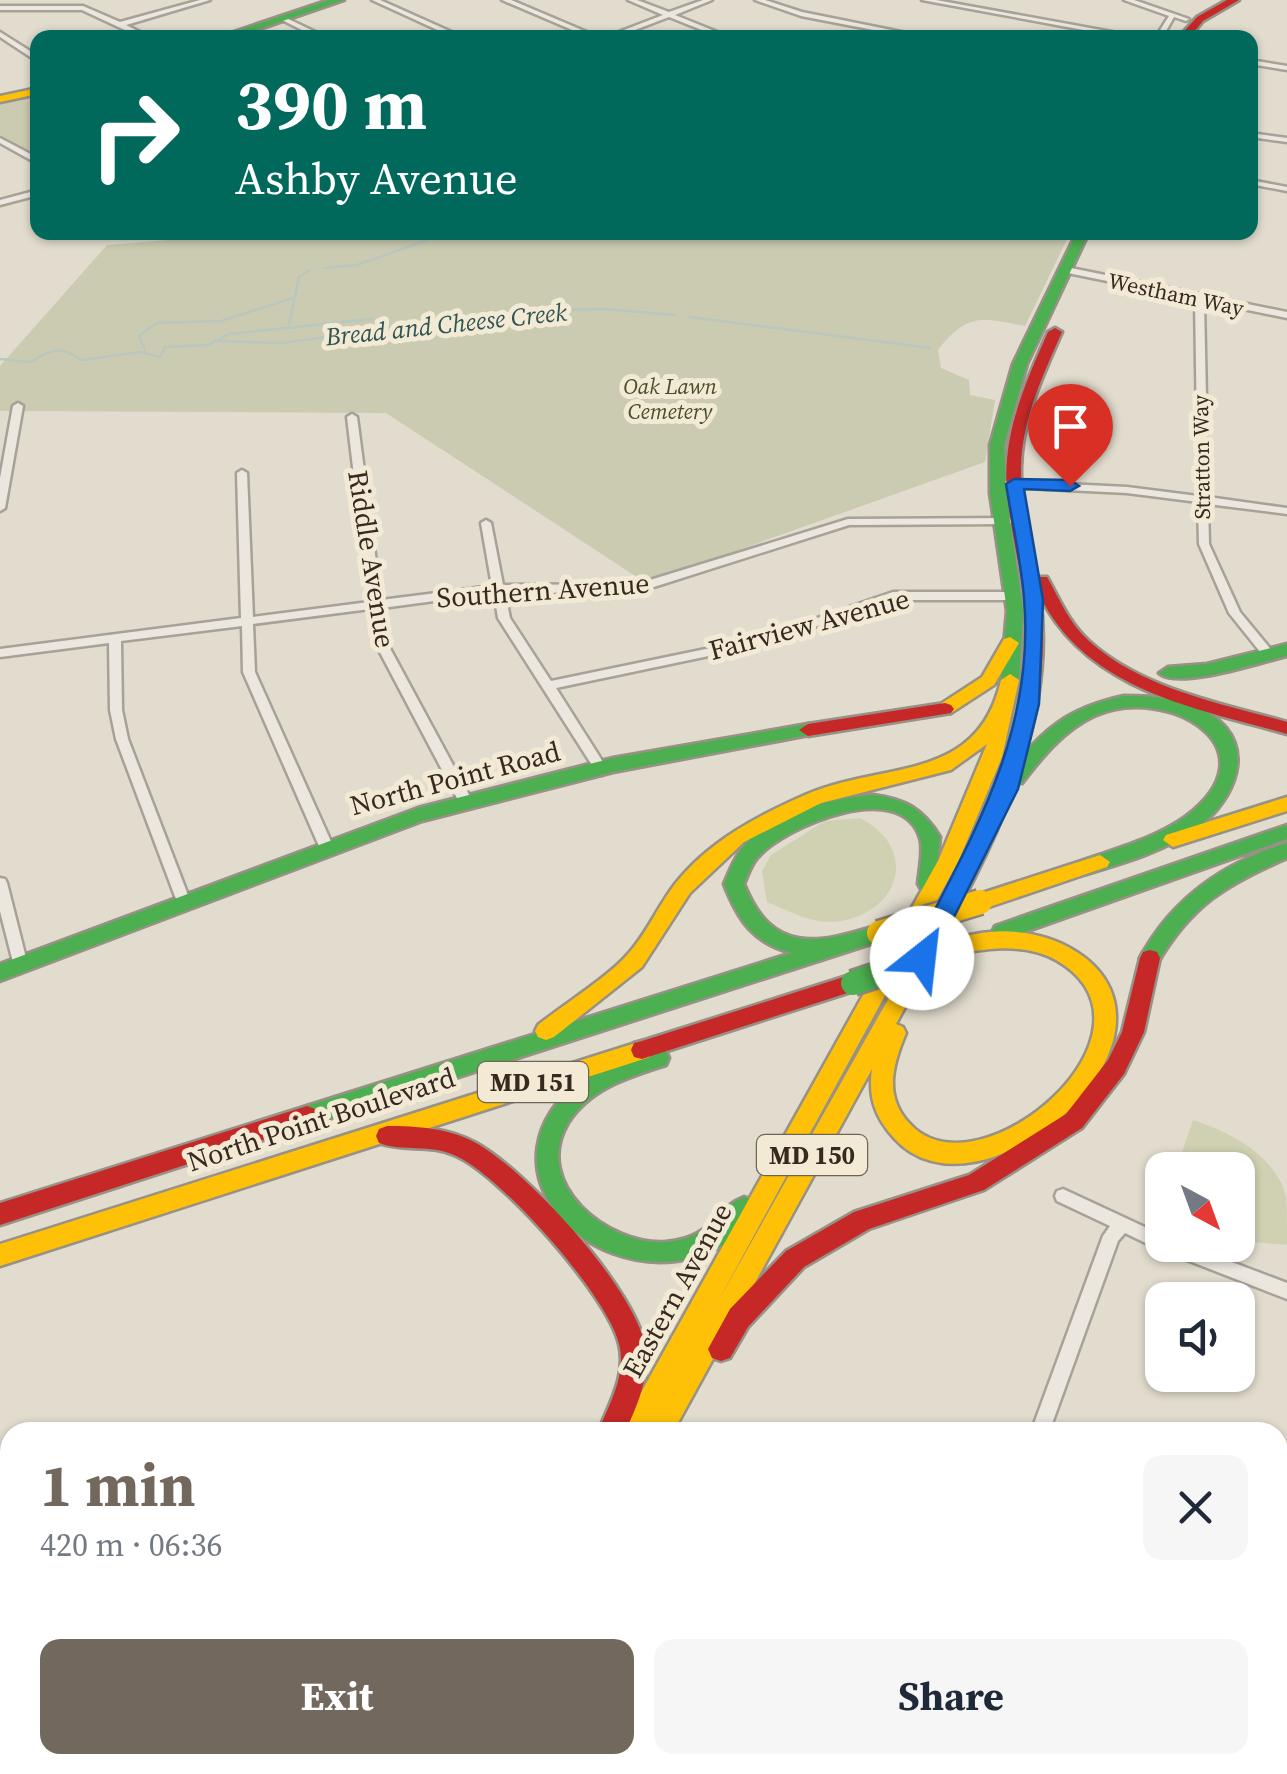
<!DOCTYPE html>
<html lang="en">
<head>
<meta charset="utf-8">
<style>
  :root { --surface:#fff; --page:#f6f6f7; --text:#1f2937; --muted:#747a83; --accent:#72685d }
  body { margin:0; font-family:"Source Serif 4",serif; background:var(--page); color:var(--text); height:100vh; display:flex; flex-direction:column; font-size:38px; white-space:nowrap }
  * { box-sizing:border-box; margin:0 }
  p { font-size:32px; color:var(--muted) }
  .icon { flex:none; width:55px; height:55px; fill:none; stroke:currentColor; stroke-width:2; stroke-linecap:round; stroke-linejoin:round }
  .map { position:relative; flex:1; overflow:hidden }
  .drawer { position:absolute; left:0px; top:1422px; width:1288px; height:352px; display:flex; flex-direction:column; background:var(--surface); border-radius:30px 30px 0 0; box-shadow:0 2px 8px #0004 }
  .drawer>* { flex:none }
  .top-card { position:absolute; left:30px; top:30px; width:1228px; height:210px; border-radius:20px; box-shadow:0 2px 8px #0004; background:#00695c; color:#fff; overflow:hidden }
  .needle { width:65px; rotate:139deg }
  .buttons { position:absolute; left:1145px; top:1152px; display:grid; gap:20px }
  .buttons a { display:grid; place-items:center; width:110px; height:110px; border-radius:20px; background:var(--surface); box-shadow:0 2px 8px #0004; font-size:50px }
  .pin { position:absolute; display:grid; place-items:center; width:85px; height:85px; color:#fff; margin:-102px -42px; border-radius:50% 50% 50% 0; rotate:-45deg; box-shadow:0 0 10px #0007 }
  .pin .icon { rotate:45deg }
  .me { position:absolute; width:110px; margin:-55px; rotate:29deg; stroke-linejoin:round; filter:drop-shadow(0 0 8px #0008) }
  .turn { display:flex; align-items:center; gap:35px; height:210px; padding:0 40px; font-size:45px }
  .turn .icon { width:130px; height:130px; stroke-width:2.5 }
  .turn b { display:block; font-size:70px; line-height:85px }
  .round { display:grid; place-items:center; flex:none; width:105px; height:105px; border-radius:20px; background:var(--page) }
  .summary { display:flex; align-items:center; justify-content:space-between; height:170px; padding:0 40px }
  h1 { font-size:60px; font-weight:700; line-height:75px; color:var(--accent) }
  .action { display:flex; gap:20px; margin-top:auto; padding:20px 40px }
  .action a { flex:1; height:115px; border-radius:20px; background:var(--accent); color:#fff; font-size:40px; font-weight:700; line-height:115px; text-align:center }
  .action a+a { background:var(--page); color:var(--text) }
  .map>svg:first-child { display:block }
</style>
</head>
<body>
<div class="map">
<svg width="1287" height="1774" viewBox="0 0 1287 1774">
  <rect width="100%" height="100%" fill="#e2dcce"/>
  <path fill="#d0d1b2" d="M860,818c57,29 43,91 -18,103 -27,5 -51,-9 -75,-19l-5,-31 9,-16 54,-34z
    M1193,1120c37,12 83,35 93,77 1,15 1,33 1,48l-49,-4v-71h-62z"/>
  <path fill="#cbcbb1" d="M33,96l4,2v60l-37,-23v-32z
    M158,233h912l-45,93c-44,-8 -57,-14 -87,24l3,18 28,12 1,15 25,5 -10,62 -339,121 -260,-170 -386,-2v-45l107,-121 61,-5z"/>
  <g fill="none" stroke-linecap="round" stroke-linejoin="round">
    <path stroke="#b9c7bf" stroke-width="2.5" d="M325,268l32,-3 93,-33
      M690,317l240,31
      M289,324l10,-47 11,-7
      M217,341l65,2 239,-33 82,-1 72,6
      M145,350l-6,-14 18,-13 64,-2 72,-23
      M0,359l31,3c19,-13 31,-17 50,-2l59,-8 20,5 5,-10 43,-2 21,-11 143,-15"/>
    <g stroke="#a7a197" stroke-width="5">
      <path id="street" d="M200,0h10l-84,25 26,13h-10l-60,-28h-82v-4h83l37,16z
        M372,0h8l85,38h-10z
        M502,0h9l90,38h-10z
        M628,0h9l32,12 34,-12h9l-37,15 57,23h-10l-53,-21 -55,21h-11l60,-23z
        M755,0h10l37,12 129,26h-16l-114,-22z
        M922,0h14l209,38h-18z
        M1124,0h10l55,19 -3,2 -12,-4 -12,21h-7l14,-22z
        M280,17h4l44,21h-10l-38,-19z
        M0,32l38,24v6l-38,-25z
        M1250,60l37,6v4l-37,-6z
        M1250,133l37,5v4l-37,-5z
        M0,138l38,20v6l-38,-21z
        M1250,180l37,7v4l-37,-7z
        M38,190v5l-38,10v-5z
        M1066,267l221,45v6l-83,-17 4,196 79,11v6l-79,-10 1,40 31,68 33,40 2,3 -2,3h-8l-36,-45 -30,-69 -1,-42 -71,-9 -123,-6 -5,-3 5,-3 123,6 71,9 -3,-197 -132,-27 -1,-2z
        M18,403l5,3 -18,102 -5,3v-33l13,-72z
        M352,414l5,3 24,183 111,-14 -11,-63 5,-3 5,3 12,62 134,-1 211,-65 161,-1 5,3 -5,3 -160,1 -211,67 -133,1 5,25 41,63 208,-43 134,-46h121l6,4 -6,4h-120l-133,45 -205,43 52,82 -6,5 -5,-2 -99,-155 -4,-25 -112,15 4,33 87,161 -7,5 -7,-5 -85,-161 -4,-32 -117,15 2,48 78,174 -7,5 -7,-5 -76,-174 -1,-46 -121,15 1,69 6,29 63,164 -2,4h-10l-63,-168 -6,-29 -1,-67 -109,14v-8l241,-31 -4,-145 5,-3 5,3 6,144 116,-15 -22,-185z
        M0,878l5,1 2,4 21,83 -2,4h-10l-2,-4 -14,-55z
        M1063,1189l99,46v10h25l100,38v16l-131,-51 -31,-15 -7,8 -69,191h-18l72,-196 7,-10 -53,-25 -2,-5 2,-5z
        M1278,1523l9,3v20l-9,-5z
        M842,1765h27l-5,9h-27z
        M962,1765h31l6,9h-31z"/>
    </g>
    <g stroke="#979186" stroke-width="5">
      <path id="fast" d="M329,0h15l-111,38h-17z
        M1077,232h12l-62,132 -23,81 2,48 17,118 -4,69 -9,6 -9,-6 6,-69 -17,-118v-48l23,-81z
        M1287,644v12c-27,6 -108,34 -128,17l9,-6 39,-3z
        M1124,696c30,0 64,2 89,20 44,31 22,82 -13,110 -32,24 -76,37 -114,48l-10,-7 3,-5c35,-13 75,-23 106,-45 93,-69 -18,-134 -91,-101 -30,14 -52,41 -72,67h-14l-2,-5 2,-5c35,-44 60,-65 116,-77z
        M808,724l6,2 3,4 -3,4 -201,38 -191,49 -422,160v-17l418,-156 195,-50z
        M873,795c32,4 50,14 67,42l-5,52h-14l-3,-5c1,-13 6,-34 2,-46 -19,-61 -135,-12 -162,19 -7,7 -10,18 -14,27 28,71 74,60 135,41l7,2 3,6 -3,6 -579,187 -8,-3 -3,-7 3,-7 8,-3 485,-153c-39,-10 -54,-33 -68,-69 5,-12 10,-25 18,-36 28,-35 89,-50 131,-53z
        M1287,825v14l-285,101 -7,-2 -3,-6 3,-6z
        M1287,843v15c-60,26 -96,47 -130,106h-14l-3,-6c32,-60 83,-95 147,-115z
        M658,1049l8,2 3,7 -3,7c-37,12 -76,23 -98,58 -37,62 41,123 98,119 48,-4 47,-33 78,-45l8,3 4,8c-11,25 -38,44 -64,50 -111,27 -218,-95 -111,-178 21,-16 52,-23 77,-31z
        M428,1765h32l-4,9h-31z
        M462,1765h32l-4,9h-31z"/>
    </g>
    <g stroke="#979186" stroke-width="5">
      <path id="slow" d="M38,88v6l-38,8v-6z
        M1010,637l9,6 -25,42 -43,28h-12l-3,-4 3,-4 43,-28 22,-38z
        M1010,674l9,6 -17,77 -43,103 -243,445 197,-350h14l3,6 -34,63 7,3 3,6c-14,33 -22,64 4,91 69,75 267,-94 146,-164 -20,-11 -44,-13 -66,-11 -11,1 -20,4 -30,1l-3,-6 3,-6c40,-13 90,-7 124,19 114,88 -106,275 -190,181 -19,-21 -26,-41 -22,-69l-199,363h-54l320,-573 48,-115 -36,26 -130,33 -77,39 -54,51 -48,74 -88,70 -8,3 -8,-3 -3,-6 3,-6c26,-21 69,-47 90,-71 19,-21 30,-48 47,-70 33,-42 82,-68 130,-89 77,-34 173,-11 196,-115z
        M1287,797v14l-114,36 -10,-7 3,-5z
        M1100,855l10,7 -3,5 -127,43 -7,-2 -3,-6 3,-6z
        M642,1041l8,2 3,7 -3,7 -650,209v-22z"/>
    </g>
    <g stroke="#979186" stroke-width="5">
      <path id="jam" d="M1227,0h12l-36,21 -14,17h-11l19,-21z
        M1055,328l7,4c-19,43 -40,87 -41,135 -1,37 9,74 16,110h10c13,23 22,46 42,64 53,48 131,62 198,81v12c-92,-26 -201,-44 -247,-138 18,133 -51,258 -113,371h-14l-3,-6c53,-103 115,-206 116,-326 1,-48 -15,-95 -19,-143 -5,-58 18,-108 41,-160z
        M945,703l6,2 3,4 -3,4 -143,23 -9,-6 9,-6z
        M1150,950l7,2 3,6 -16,74 -20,42 -42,54 -98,62 -115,39 -65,38 -56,60 -18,31 -9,3 -9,-3 -4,-9 22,-40 56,-58 68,-39 115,-37 97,-61 42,-54 14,-28 18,-74 3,-6z
        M853,974l7,3 4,6 -4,6 -218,70 -8,-2 -3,-7 3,-7 8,-2z
        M307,1106l8,3 3,7 -3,7 -315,102v-22z
        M387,1126c30,0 62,2 89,17 51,28 165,151 170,209 3,28 -10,56 -21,80h-27c11,-28 29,-57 21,-88 -11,-48 -119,-170 -165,-189 -24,-11 -51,-3 -75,-12l-3,-7 3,-7z"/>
    </g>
    <use href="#street" fill="#ebe7df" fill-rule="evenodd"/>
    <use href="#fast" fill="#4caf50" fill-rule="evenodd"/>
    <use href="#slow" fill="#ffc107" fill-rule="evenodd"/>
    <use href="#jam" fill="#c62828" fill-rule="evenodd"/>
    <g stroke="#8d877e" stroke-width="29" stroke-linecap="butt">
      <path id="fast-bridge" d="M853,983l101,-34"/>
    </g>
    <g stroke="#8d877e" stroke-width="29" stroke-linecap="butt">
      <path id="slow-bridge" d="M879,933l101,-31"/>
    </g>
    <use href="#fast-bridge" stroke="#4caf50" stroke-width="24"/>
    <use href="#slow-bridge" stroke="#ffc107" stroke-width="24"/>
  </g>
  <path fill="#1a73e8" stroke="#114b97" stroke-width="2.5" d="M1014,479l56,1 9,6 -9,5 -46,-2 19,111 -4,104 -21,85 -88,176 -8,3 -12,-10c59,-117 126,-222 114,-360 -3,-38 -12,-76 -18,-114z"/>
  <g text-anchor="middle" stroke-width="10" stroke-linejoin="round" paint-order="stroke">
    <g font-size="22" fill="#362a20" stroke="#f3ead5">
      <text transform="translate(1176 294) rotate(12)" y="8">Westham Way</text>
      <text transform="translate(1201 457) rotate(-91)" y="8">Stratton Way</text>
    </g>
    <g font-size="22" font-style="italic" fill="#465028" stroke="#f3ead5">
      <text x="670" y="394">Oak Lawn<tspan x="670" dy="25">Cemetery</tspan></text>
    </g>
    <g font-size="25" font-style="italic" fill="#305452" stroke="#f3ead5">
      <text transform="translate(446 324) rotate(-6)" y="9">Bread and Cheese Creek</text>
    </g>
    <g fill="#f3ead5" stroke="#6f6456" stroke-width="2.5">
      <rect x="478" y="1062" width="110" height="40" rx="8"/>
      <rect x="757" y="1135" width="110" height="40" rx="8"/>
    </g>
    <g font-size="25" font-weight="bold" fill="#362a20">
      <text x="533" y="1091">MD 151</text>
      <text x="812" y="1164">MD 150</text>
    </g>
    <g font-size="28" fill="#362a20" stroke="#f3ead5">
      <text transform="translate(372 559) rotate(81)" y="10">Riddle Avenue</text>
      <text transform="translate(543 590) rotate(-4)" y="10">Southern Avenue</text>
      <text transform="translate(809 624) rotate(-15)" y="10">Fairview Avenue</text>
      <text transform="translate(455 778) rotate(-15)" y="10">North Point Road</text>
      <text transform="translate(321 1119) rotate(-18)" y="10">North Point Boulevard</text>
      <text transform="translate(677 1290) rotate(-61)" y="10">Eastern Avenue</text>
    </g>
  </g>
</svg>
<div class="buttons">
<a><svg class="needle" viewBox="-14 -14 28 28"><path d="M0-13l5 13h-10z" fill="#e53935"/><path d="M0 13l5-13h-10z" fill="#747a83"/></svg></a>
<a><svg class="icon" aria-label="sound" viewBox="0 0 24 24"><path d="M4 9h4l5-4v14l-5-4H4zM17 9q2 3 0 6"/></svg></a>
</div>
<div class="pin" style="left:1070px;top:486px;background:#d93025"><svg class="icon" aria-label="arrive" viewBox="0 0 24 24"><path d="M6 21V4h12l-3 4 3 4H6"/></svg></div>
<svg class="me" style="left:922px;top:958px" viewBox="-20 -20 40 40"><circle r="19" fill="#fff"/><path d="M0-13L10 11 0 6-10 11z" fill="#1a73e8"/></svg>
<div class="top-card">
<div class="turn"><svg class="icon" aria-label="right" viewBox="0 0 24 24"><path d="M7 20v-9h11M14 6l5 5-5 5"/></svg><div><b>390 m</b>Ashby Avenue</div></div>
</div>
<section class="drawer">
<div class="summary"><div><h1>1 min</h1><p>420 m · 06:36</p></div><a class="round"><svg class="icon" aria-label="close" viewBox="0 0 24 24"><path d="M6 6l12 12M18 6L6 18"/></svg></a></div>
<div class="action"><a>Exit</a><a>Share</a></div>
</section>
</div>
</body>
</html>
